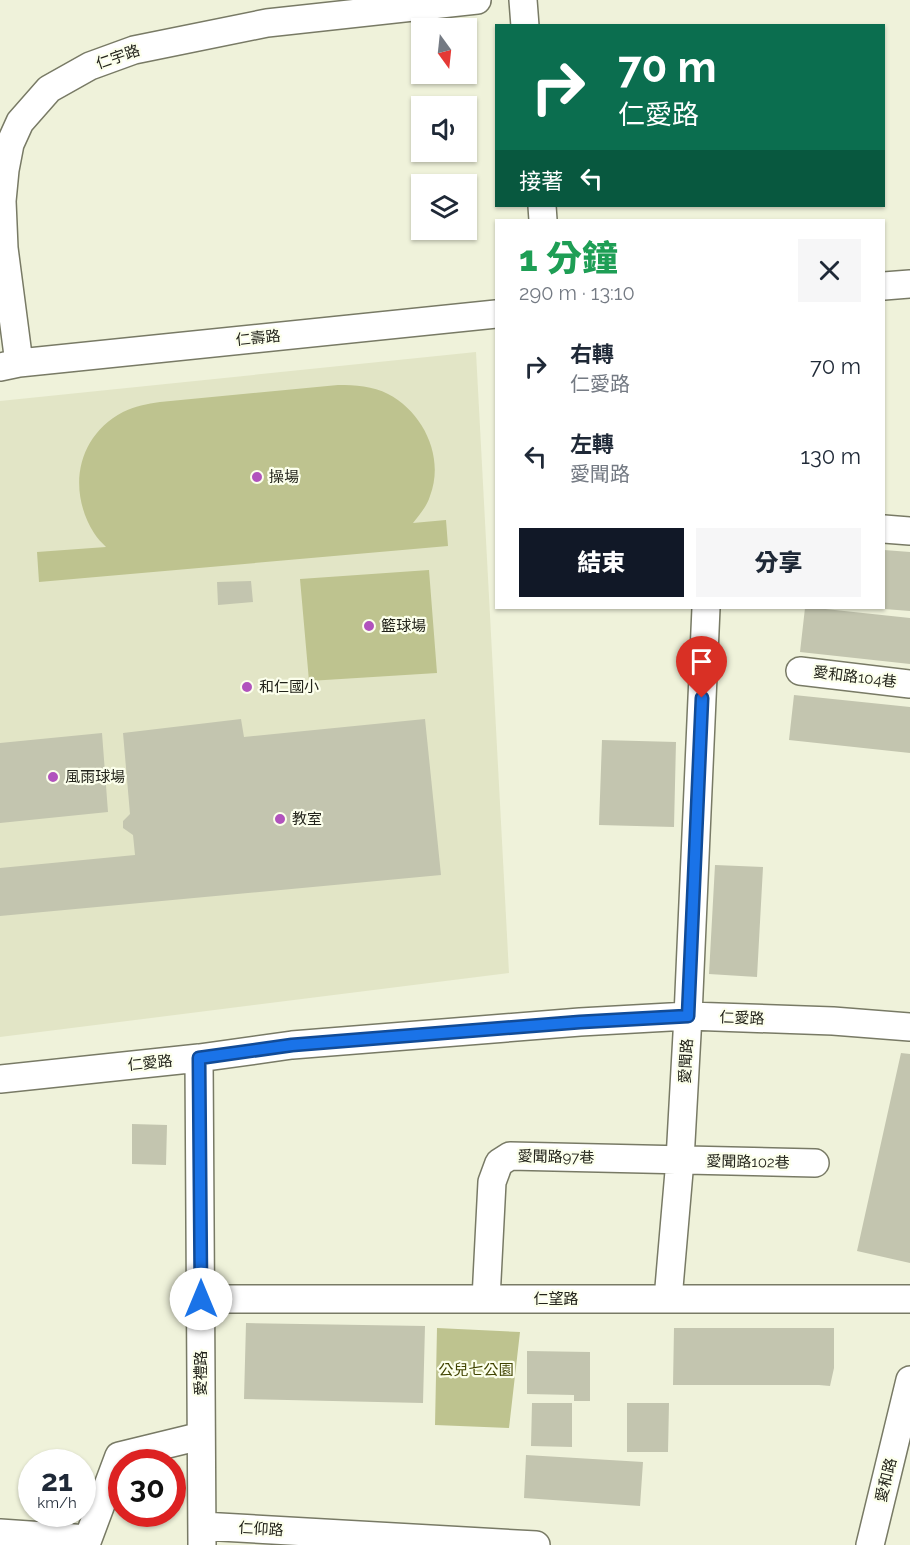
<!DOCTYPE html>
<html lang="zh-TW">
<head>
<meta charset="utf-8">
<style>
  :root { --surface:#fff; --page:#f6f6f7; --text:#1f2937; --muted:#747a83; --accent:#111827 }
  body { margin:0; font-family:Raleway,"Noto Sans TC",sans-serif; background:var(--page); color:var(--text); height:100vh; display:flex; flex-direction:column; font-size:22px; white-space:nowrap }
  * { box-sizing:border-box; margin:0 }
  p { font-size:20px; color:var(--muted) }
  .icon { flex:none; width:33px; height:33px; fill:none; stroke:currentColor; stroke-width:2; stroke-linecap:round; stroke-linejoin:round }
  .map { position:relative; flex:1; overflow:hidden }
  .panel { position:absolute; left:495px; top:219px; width:390px; height:390px; display:flex; flex-direction:column; background:var(--surface); border-radius:0px; box-shadow:0 2px 4px #0004 }
  .panel>* { flex:none }
  .top-card { position:absolute; left:495px; top:24px; width:390px; height:183px; border-radius:0px; box-shadow:0 2px 4px #0004; background:#0b6e4f; color:#fff; overflow:hidden }
  .needle { width:39px; rotate:165deg }
  .tools { position:absolute; left:411px; top:18px; display:grid; gap:12px }
  .tools a { display:grid; place-items:center; width:66px; height:66px; border-radius:0px; background:var(--surface); box-shadow:0 2px 4px #0004; font-size:30px }
  .speed { position:absolute; left:18px; top:1449px; display:flex; gap:12px; font-size:30px; font-weight:700; text-align:center }
  .speed>* { display:grid; place-content:center; width:78px; height:78px; border-radius:50%; background:var(--surface); box-shadow:0 2px 4px #0004; line-height:1 }
  .speed small { font-size:15px; font-weight:400 }
  .speed .limit { border:9px solid #d22; background:#fff; color:#111 }
  .pin { position:absolute; display:grid; place-items:center; width:51px; height:51px; color:#fff; margin:-62px -26px; border-radius:50% 50% 50% 0; rotate:-45deg; box-shadow:0 0 6px #0007 }
  .pin .icon { rotate:45deg }
  .me { position:absolute; width:66px; margin:-33px; rotate:0deg; stroke-linejoin:round; filter:drop-shadow(0 0 4px #0008) }
  .turn { display:flex; align-items:center; gap:21px; height:126px; padding:0 24px; font-size:27px }
  .turn .icon { width:78px; height:78px; stroke-width:2.5 }
  .turn b { display:block; font-size:42px; line-height:51px }
  .then { display:flex; align-items:center; height:57px; padding:0 24px; background:#0003; gap:12px; font-size:22px }
  .round { display:grid; place-items:center; flex:none; width:63px; height:63px; border-radius:0px; background:var(--page) }
  .overview { display:flex; align-items:center; justify-content:space-between; height:102px; padding:0 24px }
  h1 { font-size:36px; font-weight:800; line-height:45px; color:#1e9e55 }
  .action { display:flex; gap:12px; margin-top:auto; padding:12px 24px }
  .action a { flex:1; height:69px; border-radius:0px; background:var(--accent); color:#fff; font-size:24px; font-weight:800; line-height:69px; text-align:center }
  .action a+a { background:var(--page); color:var(--text) }
  ul { padding:0; list-style:none }
  li { display:flex; align-items:center; gap:18px; height:90px; padding:0 24px }
  li div { flex:1 }
  li b { display:block; font-size:22px }
  li em { font-style:normal }
  .map>svg:first-child { display:block }
</style>
</head>
<body>
<div class="map">
<svg width="910" height="1545" viewBox="0 0 910 1545">
  <rect width="100%" height="100%" fill="#eff2da"/>
  <path fill="#e2e5c6" d="M476,352l33,621 -509,64v-636z"/>
  <path fill="#bec38f" d="M338,385c17,0 35,1 50,9 35,18 57,63 42,102 -3,10 -10,18 -17,27l33,-3 2,26 -409,36 -2,-30 69,-5c-4,-4 -9,-9 -12,-14 -27,-43 -17,-97 29,-121 12,-6 24,-8 37,-10z
    M429,570l8,103 -128,8 -9,-102z
    M437,1328l83,4 -11,96 -74,-3z"/>
  <path fill="#c3c5af" d="M884,550l26,2v59l-26,-2z
    M251,581l2,21 -35,3 -1,-23z
    M805,608h11l94,10v46l-110,-12z
    M794,695l116,12v46l-121,-13z
    M241,719l3,18 181,-18 16,156 -441,41v-48l135,-13 -2,-20 -10,-7v-7l7,-7 -7,-81z
    M102,733l6,79 -108,11v-80z
    M602,740l74,2 -2,85 -75,-2z
    M715,865l48,2 -6,110 -48,-3z
    M901,1053l9,1v209l-53,-12z
    M132,1124l35,1 -1,40 -34,-1z
    M246,1323l179,3 -2,77 -179,-4z
    M674,1328h160v40l-4,18 -11,-1h-146z
    M527,1351l63,1v49h-16v-6l-47,-1z
    M532,1403h40v44l-41,-1z
    M627,1403h42l-1,49h-41z
    M526,1455l117,7 -3,44 -116,-8z"/>
  <g fill="none" stroke-linecap="round" stroke-linejoin="round">
    <g stroke="#787a65" stroke-width="30">
      <path id="street" d="M523,0l2,26
        M542,206l1,14
        M884,286l26,-2
        M19,363l-15,-115 -2,-47 3,-31 5,-26 10,-22 29,-33 41,-23 44,-16 133,-27 210,-23
        M0,367l19,-4 477,-49
        M884,529l26,2
        M800,671l110,13
        M199,1058l3,487
        M0,1079l199,-21 93,-13 288,-23 108,-6 145,5 77,6
        M201,1299h709
        M486,1299l6,-117 7,-19 11,-7 305,7
        M668,1299l12,-139 8,-144 18,-408
        M202,1526l334,19
        M0,1533l88,6 31,-83 82,-20
        M870,1545l40,-165"/>
    </g>
    <use href="#street" stroke="#fff" stroke-width="27"/>
  </g>
  <g fill="none" stroke-linecap="round" stroke-linejoin="round">
    <g stroke="#114b97" stroke-width="15">
      <path id="route" d="M201,1299l-2,-241 93,-13 288,-23 108,-6 14,-318"/>
    </g>
    <use href="#route" stroke="#1a73e8" stroke-width="10"/>
  </g>
  <g fill="#b153bd" stroke="#fcffec" stroke-width="2">
    <circle cx="257" cy="477" r="6"/>
    <circle cx="369" cy="626" r="6"/>
    <circle cx="247" cy="687" r="6"/>
    <circle cx="53" cy="777" r="6"/>
    <circle cx="280" cy="819" r="6"/>
  </g>
  <g text-anchor="middle" stroke-width="4.5" stroke-linejoin="round" paint-order="stroke">
    <g font-size="15" fill="#23241b" stroke="#fcffec">
      <text transform="translate(118 57) rotate(-19)" y="5">仁宇路</text>
      <text transform="translate(258 338) rotate(-6)" y="5">仁壽路</text>
      <text transform="translate(855 677) rotate(7)" y="5">愛和路104巷</text>
      <text transform="translate(742 1018) rotate(2)" y="5">仁愛路</text>
      <text transform="translate(686 1061) rotate(-87)" y="5">愛聞路</text>
      <text transform="translate(150 1063) rotate(-6)" y="5">仁愛路</text>
      <text transform="translate(556 1157) rotate(1)" y="5">愛聞路97巷</text>
      <text transform="translate(748 1162) rotate(1)" y="5">愛聞路102巷</text>
      <text x="556" y="1304">仁望路</text>
      <text transform="translate(201 1373) rotate(-90)" y="5">愛禮路</text>
      <text transform="translate(886 1480) rotate(-76)" y="5">愛和路</text>
      <text transform="translate(261 1529) rotate(3)" y="5">仁仰路</text>
    </g>
    <g font-size="15" fill="#23241b" stroke="#fcffec" text-anchor="start">
      <text x="269" y="482">操場</text>
      <text x="381" y="631">籃球場</text>
      <text x="259" y="692">和仁國小</text>
      <text x="65" y="782">風雨球場</text>
      <text x="292" y="824">教室</text>
    </g>
    <g font-size="15" fill="#404300" stroke="#fcffec">
      <text x="476" y="1375">公兒七公園</text>
    </g>
  </g>
</svg>
<div class="tools">
<a><svg class="needle" viewBox="-14 -14 28 28"><path d="M0-13l5 13h-10z" fill="#e53935"/><path d="M0 13l5-13h-10z" fill="#747a83"/></svg></a>
<a><svg class="icon" aria-label="sound" viewBox="0 0 24 24"><path d="M4 9h4l5-4v14l-5-4H4zM17 9q2 3 0 6"/></svg></a>
<a><svg class="icon" aria-label="layers" viewBox="0 0 24 24"><path d="M12 4l9 5-9 5-9-5zM3 14l9 5 9-5"/></svg></a>
</div>
<div class="speed"><div>21<small>km/h</small></div><div class="limit">30</div></div>
<div class="pin" style="left:702px;top:698px;background:#d93025"><svg class="icon" aria-label="arrive" viewBox="0 0 24 24"><path d="M6 21V4h12l-3 4 3 4H6"/></svg></div>
<svg class="me" style="left:201px;top:1299px" viewBox="-20 -20 40 40"><circle r="19" fill="#fff"/><path d="M0-13L10 11 0 6-10 11z" fill="#1a73e8"/></svg>
<div class="top-card">
<div class="turn"><svg class="icon" aria-label="right" viewBox="0 0 24 24"><path d="M7 20v-9h11M14 6l5 5-5 5"/></svg><div><b>70 m</b>仁愛路</div></div>
<div class="then">接著<svg class="icon" aria-label="left" viewBox="0 0 24 24"><path d="M17 20v-9H6M10 6l-5 5 5 5"/></svg></div>
</div>
<section class="panel">
<div class="overview"><div><h1>1 分鐘</h1><p>290 m · 13:10</p></div><a class="round"><svg class="icon" aria-label="close" viewBox="0 0 24 24"><path d="M6 6l12 12M18 6L6 18"/></svg></a></div>
<ul>
<li><svg class="icon" aria-label="right" viewBox="0 0 24 24"><path d="M7 20v-9h11M14 6l5 5-5 5"/></svg><div><b>右轉</b><p>仁愛路</p></div><em>70 m</em></li>
<li><svg class="icon" aria-label="left" viewBox="0 0 24 24"><path d="M17 20v-9H6M10 6l-5 5 5 5"/></svg><div><b>左轉</b><p>愛聞路</p></div><em>130 m</em></li>
</ul>
<div class="action"><a>結束</a><a>分享</a></div>
</section>
</div>
</body>
</html>
